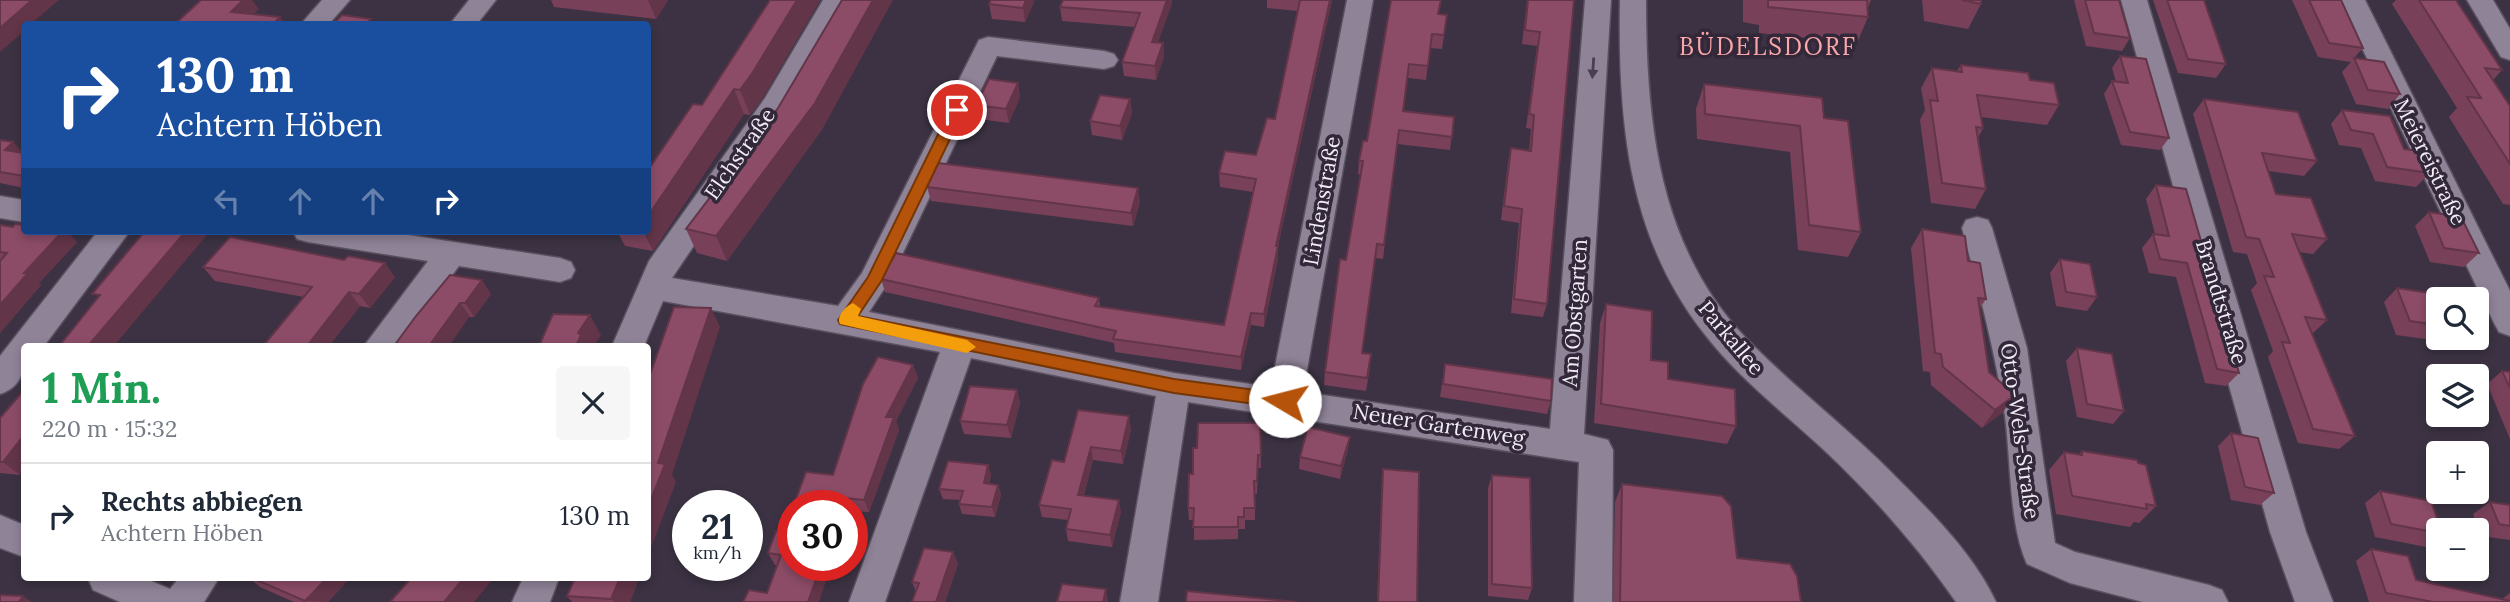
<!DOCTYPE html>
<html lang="de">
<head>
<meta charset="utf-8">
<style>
  :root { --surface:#fff; --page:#f6f6f7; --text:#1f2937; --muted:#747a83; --line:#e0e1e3 }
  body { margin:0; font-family:Lora,serif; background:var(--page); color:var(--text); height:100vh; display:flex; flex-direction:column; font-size:26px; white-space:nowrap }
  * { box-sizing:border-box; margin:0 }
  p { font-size:23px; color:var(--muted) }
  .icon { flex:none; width:38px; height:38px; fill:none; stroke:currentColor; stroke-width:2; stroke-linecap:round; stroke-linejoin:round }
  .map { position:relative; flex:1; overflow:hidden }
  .side { position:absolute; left:21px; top:343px; width:630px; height:238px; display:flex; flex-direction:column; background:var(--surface); border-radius:7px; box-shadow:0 4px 10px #0003 }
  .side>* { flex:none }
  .guide { position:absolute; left:21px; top:21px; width:630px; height:214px; border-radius:7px; box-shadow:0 4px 10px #0003; background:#1a4fa0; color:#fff; overflow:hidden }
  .controls { position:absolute; left:2426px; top:287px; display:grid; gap:14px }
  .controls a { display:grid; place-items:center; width:63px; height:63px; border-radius:7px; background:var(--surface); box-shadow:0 4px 10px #0003; font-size:35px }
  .speed { position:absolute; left:672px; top:490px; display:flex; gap:14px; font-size:35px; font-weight:700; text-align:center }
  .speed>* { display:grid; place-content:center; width:91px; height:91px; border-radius:50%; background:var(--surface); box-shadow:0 4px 10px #0003; line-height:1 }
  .speed small { font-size:18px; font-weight:400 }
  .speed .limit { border:10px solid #d22; background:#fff; color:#111 }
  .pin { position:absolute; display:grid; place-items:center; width:60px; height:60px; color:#fff; margin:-30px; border:4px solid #fff; border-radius:50%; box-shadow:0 2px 7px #0007 }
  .me { position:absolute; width:77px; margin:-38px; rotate:278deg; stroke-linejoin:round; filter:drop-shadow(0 0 5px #0008) }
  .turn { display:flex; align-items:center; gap:24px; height:147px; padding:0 21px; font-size:32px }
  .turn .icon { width:91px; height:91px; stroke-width:2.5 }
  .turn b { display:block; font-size:49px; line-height:60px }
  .lanes { display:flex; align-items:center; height:66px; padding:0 21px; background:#0003; justify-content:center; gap:35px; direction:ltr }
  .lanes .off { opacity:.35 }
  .round { display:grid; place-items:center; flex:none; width:74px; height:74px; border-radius:7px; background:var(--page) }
  .overview { display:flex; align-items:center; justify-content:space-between; height:119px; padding:0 21px }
  h1 { font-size:42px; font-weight:700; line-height:52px; color:#1e9e55 }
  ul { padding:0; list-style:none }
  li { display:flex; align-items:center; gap:21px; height:105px; padding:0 21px; border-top:2px solid var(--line) }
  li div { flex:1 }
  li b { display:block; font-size:26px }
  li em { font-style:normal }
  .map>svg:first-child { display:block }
</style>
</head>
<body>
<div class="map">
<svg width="2510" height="602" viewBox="0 0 2510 602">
  <rect width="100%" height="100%" fill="#3c3243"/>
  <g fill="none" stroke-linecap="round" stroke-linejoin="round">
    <g stroke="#59505f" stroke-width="3">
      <path id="minor" d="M322,0h28l-21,24h-28z
        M469,0h27l-19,24h-27z
        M823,0h26l-64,111 -113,167 166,28 24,-33 117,-233 9,-3 116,14 10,3 4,6 -4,6 -10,3 -107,-13 -107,224 -21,32 305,61 97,14 76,-387h26l-70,392 247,37 35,-429h26l-27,434 24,6 5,10 -1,152h-38l5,-140 -391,-60 -30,200h-38l36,-206 -185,-38 -86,244h-36l91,-250 -277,-51 -19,45h-32l37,-85 116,-163z
        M1620,0h26c0,120 12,246 99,337 47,49 101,89 148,137 37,37 81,80 103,128h-40c-38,-55 -83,-106 -132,-152 -41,-38 -87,-73 -121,-118 -76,-97 -85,-214 -83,-332z
        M2121,0h26l159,532 27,70h-38l-25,-70z
        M2339,0h26l145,291v45l-11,-4 -5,-9z
        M2467,0h26l17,29v31l-9,-3z
        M0,196l24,4v22l-24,-4z
        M1977,217l11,3 4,8 35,120 28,195 20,9 134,33 13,5 6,12h-85l-73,-19 -43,-19c-18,-39 -16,-103 -22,-148 -10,-65 -26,-125 -43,-188l4,-8z
        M98,231h32l-86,115h-20c0,23 0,40 -24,48v-38z
        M293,231h89l178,27 11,4 4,8 -4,8 -11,4 -101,-16 -61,80h-34l64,-85 -120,-19 -11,-3z
        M0,515l24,10v32l-24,-9z
        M88,578h56l26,11 9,-11h40l-15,24h-84l-27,-12z
        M523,578h36l-9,24h-38z"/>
    </g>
    <use href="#minor" fill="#8f8397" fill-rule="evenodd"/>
  </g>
  <path fill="#784159" d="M551,0h117l-12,19 -102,-12z
    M770,0h50l-57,97 -13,18 -6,-1 -91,137 -28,-5 -8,-15h31l54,-126z
    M991,0h42l1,2 -9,20 -33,-3 -3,-15z
    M1267,0h65l-54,246v13l-14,68 -13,-2 -10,45 -126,-18 -1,-9 -229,-51 -4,-13 218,19 1,9 124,18 29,-133 -33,-5 -1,-14 37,-18 19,-36 23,-108 -31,-3z
    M1391,0l48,14 8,1 -5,34 -12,-1 -4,32 -18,-2 -5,33 51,6 -4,33 -53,-6 -14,115 -8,-1 -13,95 8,14 -4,24 -42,-6 1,-13 21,-112 15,-85 -3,-1 1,-13 8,-20z
    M1527,0h47l-27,304 -4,13 -32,-4 8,-90 -18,-3 7,-58 3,-14 18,3 2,-22 -5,-1 11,-82 -15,-2z
    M1743,0h128l-3,8v9l-11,26 -98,-10v-8l-16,-3z
    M1922,0h59v4l-13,25 -44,-8z
    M2074,0h45l11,38 -8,13 -36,-5z
    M2153,0h51l22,64 -10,14 -38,-5z
    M2292,0h49l22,48 -9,10 46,36 -12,15 -32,-5 -14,-32 9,-10 -33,-5z
    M2396,0h60l46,70 -9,10 17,26v99l-7,-1 -54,-87 8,-9 -65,-104z
    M1172,3l-14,39 5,1 1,14 -8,23 -32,-4 -2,-14 13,-35 -73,-6 -2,-14z
    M2120,56l49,82 -9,12 -39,-5 -17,-51 8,-13 4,1 -4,-14z
    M1961,65l69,15 29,25 -12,20 -66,-8 2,11 -5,10 8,51 -11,20 -44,-6 -11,-83 5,-10 -4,-22 11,-20 25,3z
    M1018,83l2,14 -11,26 -30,-4 -3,-14z
    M1704,84l120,34 37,114 -13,25 -50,-7 -8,-98 -93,-13 -1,-30z
    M1130,99l2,14 -10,27 -30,-5 -2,-14z
    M2204,99l113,62 -13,15 -36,-5 8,23 51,45 -14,15 -14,-2 28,68 -15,14 43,102 -16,13 -41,-6 -30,-86 5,-6 -22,-61 6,-7 -10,-29 -14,-2 -40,-138z
    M2342,110l62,39 26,24 -14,14 -41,-6 -14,-33 -22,-3 -8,-21z
    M823,128l-96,133 -30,-8 -11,-24z
    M0,140l13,2 10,11h1v35l-24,-5z
    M2156,185l83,188 -13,13 -21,-3 -29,-106 -27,-4 -7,-25 11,-14h2l-9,-35z
    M927,187l213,15 -7,24 -202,-25z
    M2429,212l50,41 -15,14 -34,-5 -15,-36z
    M0,225l24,6h42l11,11 -38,41 2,2 -41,48z
    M1922,229l46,32 18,38 -6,9 9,64 26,23 -13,18 -20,15 -51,-43 -1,-13 -7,-1 -12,-123z
    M2060,259l37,38 -10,14 -31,-5 -6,-33z
    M203,267l192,10 -25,31 -10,-2 -31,40h-66l41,-49 -89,-16z
    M2397,288l41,11v39h15l-5,4 -52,-7 -12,-33z
    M491,294l-17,23 -58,-1z
    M1606,304l45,56 17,19 68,47 -9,18 -133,-21 6,-100z
    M2077,348l47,63 -11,13 -36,-7 -11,-56z
    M1445,364l106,37 -4,13 -107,-17z
    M913,365l5,13 -22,43 3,9 -30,82 -17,-1v-5h-53l-3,-7 37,-24z
    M2502,371l8,1v67l-23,-55z
    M1017,390l3,13 -9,35 -47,-4 -4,-13z
    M1078,410l53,19 -8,35 -30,-4 -9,35 37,17 -9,35 -44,-6 -2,-12 2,-9 -26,-3 -3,-12 25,-43z
    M0,418l20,57 -20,-2z
    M1260,423l1,45h-3l-1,26h-2v26h-10v9h-7v10l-44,1v-20h-5l-1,-12 9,-60z
    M2231,433l43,60 -14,12 -29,-5 -13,-54z
    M1348,449l-8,30 -41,-10 1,-12z
    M2082,451l56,12 18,43 -17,17 -5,-1 -4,5 -74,-13 -7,-44 15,-18 14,3z
    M988,465l3,10 -2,9 9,1 3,10 -6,22 -33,-3 -3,-10 1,-4 -17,-1 -4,-10z
    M1383,469l34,133h-40l5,-121z
    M1492,475l40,113 -4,12 -40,-4v-108z
    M1622,484l179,118h-188l2,-100z
    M2380,491l58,39v8l-12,9 -51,-10 -10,-34z
    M2490,502l20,3v35l-29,-4 -8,-22z
    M776,531l17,34 38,1 -64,27 10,-28h-2l-7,-12z
    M2371,549l45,31 86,19 8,-6v9h-141l-13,-41z
    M953,552l5,12 -13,38h-33l4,-10 -4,-10z
    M249,578h101l-22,24h-34l-34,-15z
    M575,578h64l-9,24h-58l-5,-6z"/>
  <path fill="#623548" d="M32,0h27l-28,24h-7v7l-24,21v-24z
    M243,0h9l7,9 -16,15 -12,-12z
    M648,0h20l-12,19z
    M797,0h23l-57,97 -13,18 -10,-25z
    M873,0h20l-70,128 -96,133 -11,-25z
    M1026,0h7l1,2 -9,20 -2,-14z
    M1167,0h5v3l-19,53 -1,-14z
    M1330,0h2l-57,259 1,-13z
    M280,17l5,7h-12z
    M1163,43l1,14 -8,23 -1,-14z
    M1018,83l2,14 -11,26 -3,-14z
    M734,89l10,25 -91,137 -10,-20h5v-15z
    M1130,99l2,14 -10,27 -2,-14z
    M13,142l11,12 -19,-4z
    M1138,188l2,14 -7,24 -2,-13z
    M63,231h3l11,11 -38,41 2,2 -41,48v-28l24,-32z
    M186,231h16l4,5 -92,110h-26z
    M1278,246v13l-14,68v-13z
    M385,263l10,14 -25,31 -11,-14z
    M482,280l9,14 -17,23 -9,-14z
    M349,292l11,14 -31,40h-22z
    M460,303l10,13 -21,30h-20z
    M711,308l9,19 -48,148 4,7 -28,74v-49l10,-44z
    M1251,313v12l-10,45v-13z
    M590,315l11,20 -7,11h-18l2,-13z
    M913,365l5,13 -22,43 3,9 -30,82 -5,-12 22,-83z
    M1017,390l3,13 -9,35 -4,-13z
    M2015,395l-13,18 -20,15 13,-18z
    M1129,416l2,13 -8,35 -2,-13z
    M24,435v34l-4,6 -17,-13z
    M1350,437l-2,12 -8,30 1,-13z
    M1091,447l2,13 -12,47 -3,-12z
    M988,465l3,10 -5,18 -2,-10z
    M998,485l3,10 -6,22 -3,-10z
    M835,497l4,9h-5l-1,-3z
    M1119,500l2,12 -9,35 -2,-12z
    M953,552l5,12 -13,38h-9z
    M821,565l10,1 -12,36h-11z
    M327,578h23l-22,24 -23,-1z
    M464,578h30l-20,24h-30z
    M620,578h19l-9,24h-16l-3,-3z
    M1106,589l2,12v1h-5z
    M23,596l9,6h-13z"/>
  <path fill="#8c4c67" stroke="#623548" stroke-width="2" d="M0,0h32l-32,28z
    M201,0h42l-12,12 49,5 -7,7h-98z
    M770,0h27l-44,72 -13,18 -6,-1 -86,127v-46l45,-66 9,1z
    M842,0h31l-58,103 -99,133 -30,-7 92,-121z
    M991,0h35l-3,8 -34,-4z
    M1063,0h104l-15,42 11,1 -8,23 -33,-4 18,-49 -80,-6z
    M1300,0h30l-54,246h2l-14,68 -13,-1 -10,44 -128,-18 3,-8 -235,-52 15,-26 203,45 -4,8 129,19 32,-146 -37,-6 6,-22 31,4 11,-37 8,1z
    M1391,0h50l-3,14 9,1 -3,20 -12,-1 -4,32 -19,-2 -6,47 51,6 -2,20 -53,-7 -15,115 -7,-1 -15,109 9,1 -4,24 -42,-6 15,-113 6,1 17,-99h-4l4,-20h4z
    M1528,0h46l-27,304 -33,-5 8,-90 -18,-3 7,-58 20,3 3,-36 -5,-1 11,-82 -15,-2z
    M1768,0h99l1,17 -100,-10z
    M1962,0h19v4z
    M2085,0h34l11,38 -36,-5z
    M2167,0h37l22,64 -38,-5z
    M2309,0h32l22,48 -34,-5z
    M2419,0h37l46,70 -17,-2 25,38v58l-43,-67 14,1z
    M342,15l29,4 -4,4 15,1h-49z
    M2120,56l26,3 23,79 -39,-6 -18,-51 16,2z
    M2354,58l30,4 16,32 -32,-4z
    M1961,65l67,8 2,7 24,3 5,22 -82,-10 6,33 -7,-1 10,62 -44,-6 -12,-83 8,1 -6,-33 30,4z
    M989,79l29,4 -12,26 -30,-4z
    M1704,84l118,14 2,20 24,3 13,111 -52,-7 -9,-99 -95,-12z
    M1100,95l30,4 -10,27 -30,-5z
    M2204,99l94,13 19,49 -55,-8 14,41 35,4 16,41 -35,-5 35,86 -22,-3 50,119 -42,-7 -31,-87 8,1 -26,-67 10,1 -15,-38 -13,-2z
    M2342,110l48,6 14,33 16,2 10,22 -43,-6 -14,-33 -22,-4z
    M0,140l13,2 -8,8 19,3v23l-24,-4z
    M938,163l200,25 -7,25 -204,-26z
    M2156,185l30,4 53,184 -22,-4 -30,-106 -27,-4 -7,-25 16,2z
    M2429,212l32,5 18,36 -35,-5z
    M15,224l9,1v6h39l-39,42h4l-28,32v-44l7,-8 -7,-1v-27l13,2z
    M1922,229l43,7 3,25 12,2 6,36 -8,-1 11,74 26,23 -20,15 -52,-43 -2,-13 -6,-1z
    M145,231h41l-98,115h-26l1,-1h-3l40,-50 -8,-1z
    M230,237l114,23 4,-4 37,7 -26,31 -10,-2 -42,54h-44l49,-59 -109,-20z
    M2060,259l30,5 7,33 -31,-5z
    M450,275l32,5 -17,23h-5l-31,43h-35l22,-30z
    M2397,288l52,8 1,3h-12v26l-28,-4z
    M1606,304l46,7 -1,49 17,2v17l67,10 1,37 -135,-22z
    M674,307l37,1 -53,155 7,1 -17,43v-127z
    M553,314l37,1 -12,18 3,2 -5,11h-37z
    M2077,348l35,6 12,57 -37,-7z
    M878,357l35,8 -27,52h8l-30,83 -29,-3 -2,6 -37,-4 10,-27 27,3 30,-91z
    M1445,364l107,15 -1,22 -108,-17z
    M2502,371l8,1v16z
    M970,386l47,4 -10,35 -47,-4z
    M24,390v45l-21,27h-3v-44z
    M1078,410l51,6 -8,35 -30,-4 -13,48 41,5 -9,35 -44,-6 5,-20 -32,-4 13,-45 12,2z
    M1198,423h62l1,32h-3l-1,26h-3l1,27h-11v9h-6v10h-45l1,-19h-6l1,-34h4v-26h4z
    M1308,427l42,10 -9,29 -41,-9z
    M2231,433l27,5 16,55 -29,-6z
    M2082,451l55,9 1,3 8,2 10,41 -10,-2 1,5 -75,-13 -8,-44 18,3z
    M948,461l40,4 -4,18 14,2 -6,22 -33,-3 4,-13 -24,-2z
    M1383,469l36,3 -2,130h-39z
    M1492,475l38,3 2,110 -40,-4z
    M1622,484l100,12 9,10 6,52 53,6 7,12 4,26h-181z
    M2380,491l51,10 10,29h-3v3l-47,-9z
    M2490,502l20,3v21l-11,-2z
    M776,531l17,1v33h28l-13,37h-65l6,-12 18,3 14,-38 -13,-2z
    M924,548l29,4 -17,50h-24l7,-19 -7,-1z
    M2371,549l37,7 8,24 94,21v1h-77l-47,-9z
    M252,578h75l-22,23z
    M411,578h53l-20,24h-54z
    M575,578h45l-9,21 -44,-3z
    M1062,584l44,5 -3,13h-46z
    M1187,591l110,11h-111z
    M0,595l23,1 -4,6h-19z"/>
  <defs><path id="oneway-solid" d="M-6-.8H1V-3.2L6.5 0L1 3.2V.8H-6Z" transform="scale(1.75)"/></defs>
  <use fill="#493f50" href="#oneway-solid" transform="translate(1593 68) rotate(94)"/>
  <path fill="#b45309" stroke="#753606" stroke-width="2" d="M957,105l7,5 -82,170 -24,36 316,63 111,15 9,7 -3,5 -6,2 -111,-15 -334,-69 -2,-4 30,-43 82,-167z"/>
  <path fill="#f59e0b" d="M853,303l8,6 -3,7 109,24 9,7 -9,6 -127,-29c-4,-8 6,-18 13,-21z"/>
  <g text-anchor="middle" stroke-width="7" stroke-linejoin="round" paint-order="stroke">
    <g font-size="21" fill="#f2ecf7" stroke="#322839">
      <text transform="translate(740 154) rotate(-55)" y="7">Elchstraße</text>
      <text transform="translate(2430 162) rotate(64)" y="7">Meiereistraße</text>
      <text transform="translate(1322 201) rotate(-80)" y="7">Lindenstraße</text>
      <text transform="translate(2221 302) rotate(73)" y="7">Brandtstraße</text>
      <text transform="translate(1575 313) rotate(-86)" y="7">Am Obstgarten</text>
      <text transform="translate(1731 338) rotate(50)" y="7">Parkallee</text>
      <text transform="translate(1439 425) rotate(9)" y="7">Neuer Gartenweg</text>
      <text transform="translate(2020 431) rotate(82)" y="7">Otto-Wels-Straße</text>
    </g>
    <g font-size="24" letter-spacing="2" fill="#fba6a9" stroke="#322839">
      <text x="1768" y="55">BÜDELSDORF</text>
    </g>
  </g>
</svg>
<div class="controls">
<a><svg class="icon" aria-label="search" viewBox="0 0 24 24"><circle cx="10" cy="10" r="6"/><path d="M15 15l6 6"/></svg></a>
<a><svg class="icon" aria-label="layers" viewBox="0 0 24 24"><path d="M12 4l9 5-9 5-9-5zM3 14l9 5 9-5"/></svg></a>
<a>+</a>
<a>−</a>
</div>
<div class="speed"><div>21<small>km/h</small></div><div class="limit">30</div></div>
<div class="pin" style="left:957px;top:110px;background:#d93025"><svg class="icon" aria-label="arrive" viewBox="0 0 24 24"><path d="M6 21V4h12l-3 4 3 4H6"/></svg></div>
<svg class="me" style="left:1285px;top:401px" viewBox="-20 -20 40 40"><circle r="19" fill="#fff"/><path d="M0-13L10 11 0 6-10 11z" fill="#b45309"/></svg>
<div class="guide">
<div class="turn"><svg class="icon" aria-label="right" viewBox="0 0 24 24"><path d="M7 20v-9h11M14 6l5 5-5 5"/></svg><div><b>130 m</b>Achtern Höben</div></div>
<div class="lanes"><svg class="icon off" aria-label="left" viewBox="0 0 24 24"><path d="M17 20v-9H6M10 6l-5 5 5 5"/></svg><svg class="icon off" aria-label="ahead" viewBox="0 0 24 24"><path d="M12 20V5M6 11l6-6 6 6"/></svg><svg class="icon off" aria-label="ahead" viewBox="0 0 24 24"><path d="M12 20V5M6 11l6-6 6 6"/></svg><svg class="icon" aria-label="right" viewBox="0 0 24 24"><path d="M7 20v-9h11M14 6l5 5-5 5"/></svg></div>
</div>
<section class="side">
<div class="overview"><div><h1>1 Min.</h1><p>220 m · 15:32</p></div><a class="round"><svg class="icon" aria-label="close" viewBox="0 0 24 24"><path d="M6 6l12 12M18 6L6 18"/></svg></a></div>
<ul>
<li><svg class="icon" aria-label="right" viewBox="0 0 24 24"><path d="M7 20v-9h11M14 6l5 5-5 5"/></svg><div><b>Rechts abbiegen</b><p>Achtern Höben</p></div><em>130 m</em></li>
</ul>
</section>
</div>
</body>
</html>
